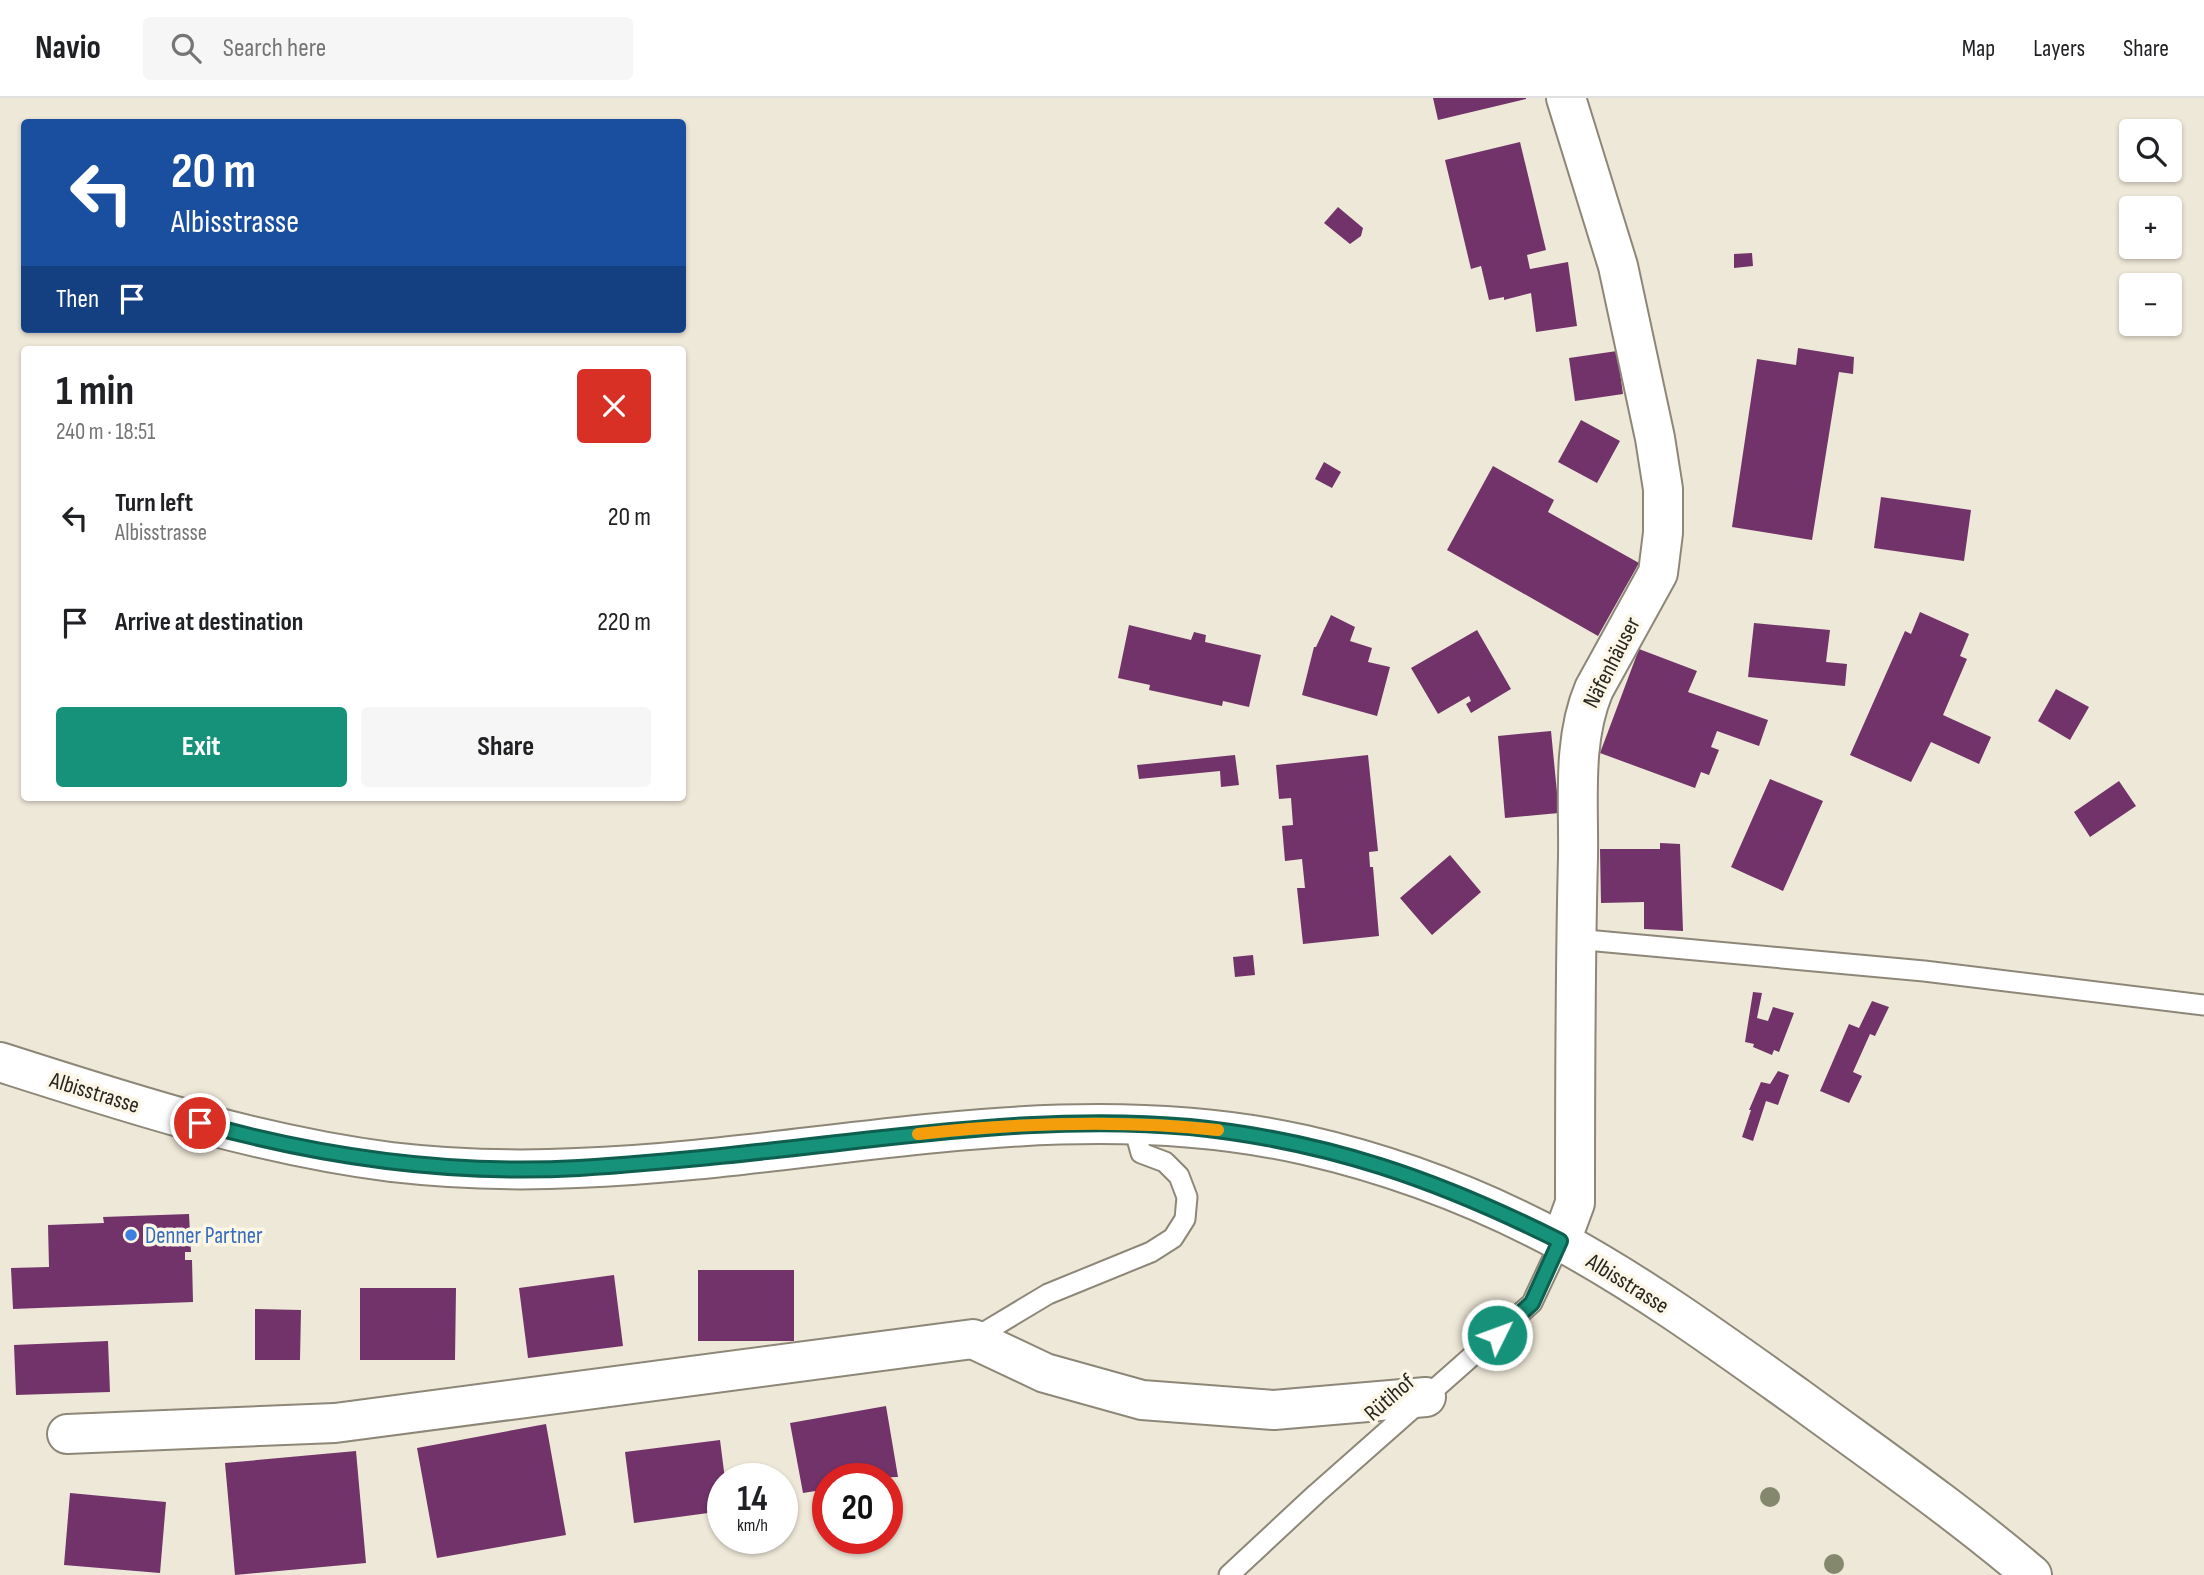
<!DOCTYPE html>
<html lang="en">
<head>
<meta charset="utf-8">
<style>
  :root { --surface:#fff; --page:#f6f6f6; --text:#202124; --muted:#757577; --line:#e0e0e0; --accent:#159279 }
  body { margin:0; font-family:"Sofia Sans Condensed",sans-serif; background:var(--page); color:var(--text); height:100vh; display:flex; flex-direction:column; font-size:26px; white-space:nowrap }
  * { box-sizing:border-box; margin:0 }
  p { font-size:23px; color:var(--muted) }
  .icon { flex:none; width:38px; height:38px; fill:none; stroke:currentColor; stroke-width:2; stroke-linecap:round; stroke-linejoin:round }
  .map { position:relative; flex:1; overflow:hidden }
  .panel { position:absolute; left:21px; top:248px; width:665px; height:455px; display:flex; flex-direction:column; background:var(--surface); border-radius:7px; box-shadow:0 2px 5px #0004 }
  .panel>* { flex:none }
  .banner { position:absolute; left:21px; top:21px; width:665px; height:214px; border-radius:7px; box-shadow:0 2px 5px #0004; background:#1a4fa0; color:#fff; overflow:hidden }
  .controls { position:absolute; left:2119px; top:21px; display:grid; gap:14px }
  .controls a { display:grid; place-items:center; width:63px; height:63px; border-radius:7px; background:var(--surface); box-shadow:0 2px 5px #0004; font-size:35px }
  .speed { position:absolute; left:707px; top:1365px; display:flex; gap:14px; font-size:35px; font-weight:700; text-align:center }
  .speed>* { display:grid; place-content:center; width:91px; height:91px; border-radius:50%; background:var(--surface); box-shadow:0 2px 5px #0004; line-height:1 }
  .speed small { font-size:18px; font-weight:400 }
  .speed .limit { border:10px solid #d22; background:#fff; color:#111 }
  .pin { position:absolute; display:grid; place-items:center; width:60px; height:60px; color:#fff; margin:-30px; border:4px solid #fff; border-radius:50%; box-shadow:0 2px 7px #0007 }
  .me { position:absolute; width:77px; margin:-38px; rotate:48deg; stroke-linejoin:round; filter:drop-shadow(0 0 5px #0008) }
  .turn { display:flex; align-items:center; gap:24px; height:147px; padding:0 35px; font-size:32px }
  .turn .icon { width:91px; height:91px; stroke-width:2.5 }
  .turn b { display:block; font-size:49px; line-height:60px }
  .then { display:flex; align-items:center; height:66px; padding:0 35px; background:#0003; gap:14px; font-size:26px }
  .round { display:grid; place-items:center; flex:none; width:74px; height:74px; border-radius:7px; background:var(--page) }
  .head { display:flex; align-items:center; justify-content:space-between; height:119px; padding:0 35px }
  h1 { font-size:42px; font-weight:700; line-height:52px }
  .action { display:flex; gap:14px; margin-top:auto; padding:14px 35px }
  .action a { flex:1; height:80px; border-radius:7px; background:var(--accent); color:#fff; font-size:28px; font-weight:700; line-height:80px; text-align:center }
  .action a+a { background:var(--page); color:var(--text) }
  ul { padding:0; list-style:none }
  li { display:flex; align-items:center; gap:21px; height:105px; padding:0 35px }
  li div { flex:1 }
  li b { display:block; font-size:26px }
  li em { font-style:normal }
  header { display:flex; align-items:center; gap:42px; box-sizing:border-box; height:98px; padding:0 35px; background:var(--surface); border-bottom:2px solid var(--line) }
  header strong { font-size:33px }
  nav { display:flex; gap:38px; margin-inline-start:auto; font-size:24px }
  .search { width:490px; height:63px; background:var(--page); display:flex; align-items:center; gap:18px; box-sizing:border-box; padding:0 24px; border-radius:7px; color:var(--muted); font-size:26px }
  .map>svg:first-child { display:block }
</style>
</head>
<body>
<header>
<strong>Navio</strong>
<div class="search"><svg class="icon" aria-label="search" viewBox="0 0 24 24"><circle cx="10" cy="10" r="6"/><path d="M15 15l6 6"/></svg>Search here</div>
<nav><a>Map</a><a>Layers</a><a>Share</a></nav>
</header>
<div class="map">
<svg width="2204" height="1477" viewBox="0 0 2204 1477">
  <rect width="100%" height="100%" fill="#eee8d8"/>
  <path fill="#713369" d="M1433,0h93v1l-88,21z
    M1520,44l26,108 -19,5 3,14 38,-7 9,64 -41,6 -5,-39 -27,7v-3l-15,3 -8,-34 -10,3 -26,-109z
    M1338,109l25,21 -2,8 -11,8 -26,-21z
    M1752,155l1,13 -19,2v-14z
    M1798,250l56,9 -1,17 -14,-2 -27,168 -80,-13 25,-168 39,6z
    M1617,253l6,43 -48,7 -6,-43z
    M1581,322l39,21 -23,42 -39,-21z
    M1324,364l17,10 -9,16 -17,-9z
    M1493,368l61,34 -6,12 91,51 -41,73 -151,-86z
    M1881,399l90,13 -7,51 -90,-13z
    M1920,514l49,22 -9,22 7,3 -24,56 48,22 -12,27 -48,-22 -20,40 -61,-27 55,-124 6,3z
    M1331,517l24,12 -5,14 22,7 -4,14 22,5 -13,49 -75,-21 12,-48h2z
    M1754,525l76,7 -4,32 21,2 -2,22 -97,-9z
    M1129,527l62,15 3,-8 12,3 -1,7 56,13 -12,52 -26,-6 -1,5 -73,-16 1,-5 -32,-7z
    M1477,532l34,59 -40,24 -5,-9 5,-3 -2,-5 -31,18 -27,-46z
    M1639,551l58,22 -9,21 80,28 -9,26 -42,-15 -6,16 8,3 -10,25 -8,-3 -6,16 -95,-35z
    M2056,591l33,18 -19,33 -32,-19z
    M1551,633l8,82 -54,5 -7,-82z
    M1235,657l4,30 -18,2 -1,-16 -81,8 -2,-14z
    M1368,657l10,96 -9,1 1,15h3l6,69 -76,8 -6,-56h8l-3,-29 -17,2 -3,-35 11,-1 -2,-27 -12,1 -3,-34z
    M1770,681l53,22 -40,90 -52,-24z
    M2119,683l17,25 -46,31 -16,-25z
    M1660,745l20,1 3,87 -39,-2v-27l-43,1 -1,-54h60z
    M1450,757l31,37 -49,43 -32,-37z
    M1253,857l2,20 -20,2 -2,-20z
    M1753,894l9,1 -5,25 11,3 5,-14 21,6 -15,39 -5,-2 -2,5 -19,-8 1,-3 -9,-2z
    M1872,903l17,6 -14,29 -5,-2 -17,38 9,4 -13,27 -29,-12 29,-67 10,4z
    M1778,973l11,4 -11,30 -12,-4 -13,40 -11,-4 9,-27h-2l12,-28 9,2z
    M189,1116l2,38h-6v8h7l1,42 -180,7 -2,-41 38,-1 -1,-42 56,-2 -1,-6z
    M698,1172h96v71h-96z
    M614,1177l9,71 -95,12 -9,-70z
    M360,1190h96l-1,72h-95z
    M255,1211l46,1 -1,50h-45z
    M108,1243l2,51 -94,3 -2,-50z
    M886,1308l12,71 -70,2v10l-25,4 -13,-70z
    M546,1326l20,111 -129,23 -20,-110z
    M720,1342l5,39h-2v32l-89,12 -9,-71z
    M356,1353l10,112 -131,12 -10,-112z
    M70,1395l96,9 -6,71 -96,-8z"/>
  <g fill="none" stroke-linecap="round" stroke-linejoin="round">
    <g stroke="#8d8778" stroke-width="23">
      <path id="lane" d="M1575,841l349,32 280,34
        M973,1241l75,-45 103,-42 22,-14 12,-19 2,-22 -8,-21 -14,-14 -24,-9 -8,-29
        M1229,1477l87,-81 216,-191 29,-62"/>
    </g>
    <g stroke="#8d8778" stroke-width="42">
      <path id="street" d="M1561,1143l14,-38c0,-115 0,-231 3,-346 1,-55 -6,-116 16,-168l64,-116 5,-40v-44l-8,-51 -37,-172 -52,-168
        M67,1336l268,-11 638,-84 72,34 97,27 132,10 152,-13"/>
    </g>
    <g stroke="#8d8778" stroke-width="42">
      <path id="secondary" d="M0,964c128,41 257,83 391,100 61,7 125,9 186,6 244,-9 484,-78 728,-23 88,20 175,53 255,96 83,45 160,101 237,156 79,58 160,114 235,178"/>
    </g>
    <use href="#lane" stroke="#fff" stroke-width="19"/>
    <use href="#street" stroke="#fff" stroke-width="38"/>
    <use href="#secondary" stroke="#fff" stroke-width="38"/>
  </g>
  <g fill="#84886d">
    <circle cx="1770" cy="1399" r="10"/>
    <circle cx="1834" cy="1466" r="10"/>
  </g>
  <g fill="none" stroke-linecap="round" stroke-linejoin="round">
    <g stroke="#0e5f4f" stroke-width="18">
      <path id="route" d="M200,1025c122,34 253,52 379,45 95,-6 190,-17 285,-28 108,-12 217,-23 326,-13 138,14 248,53 370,114l-28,62 -35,32"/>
    </g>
    <use href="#route" stroke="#159279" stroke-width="12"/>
    <path stroke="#f59e0b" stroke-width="12" d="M918,1036c100,-11 200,-15 300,-4"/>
  </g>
  <circle fill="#3f7fe0" stroke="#fbf6e5" stroke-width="2.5" cx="131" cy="1137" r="7"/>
  <g text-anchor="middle" stroke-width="7" stroke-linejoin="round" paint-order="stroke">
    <g font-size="23" fill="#282620" stroke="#fbf6e5">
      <text transform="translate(1611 564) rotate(-63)" y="8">Näfenhäuser</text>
      <text transform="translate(95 994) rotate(17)" y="8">Albisstrasse</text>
      <text transform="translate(1628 1185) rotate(32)" y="8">Albisstrasse</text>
      <text transform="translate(1389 1299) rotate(-41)" y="8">Rütihof</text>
    </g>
    <g font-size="23" fill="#366cbe" stroke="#fbf6e5" text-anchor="start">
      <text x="145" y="1145">Denner Partner</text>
    </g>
  </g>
</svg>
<div class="controls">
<a><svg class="icon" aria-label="search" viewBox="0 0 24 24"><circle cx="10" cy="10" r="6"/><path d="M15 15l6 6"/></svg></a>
<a>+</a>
<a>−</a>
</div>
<div class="speed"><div>14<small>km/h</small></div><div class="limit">20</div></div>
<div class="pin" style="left:200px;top:1025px;background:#d93025"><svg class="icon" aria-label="arrive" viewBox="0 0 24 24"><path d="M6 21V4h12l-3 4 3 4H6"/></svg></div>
<svg class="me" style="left:1497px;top:1237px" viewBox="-20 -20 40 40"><circle r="17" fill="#159279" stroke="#fff" stroke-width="3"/><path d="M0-11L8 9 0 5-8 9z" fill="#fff"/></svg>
<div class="banner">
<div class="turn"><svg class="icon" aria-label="left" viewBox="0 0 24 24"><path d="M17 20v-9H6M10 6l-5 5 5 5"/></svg><div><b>20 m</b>Albisstrasse</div></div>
<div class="then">Then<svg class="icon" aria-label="arrive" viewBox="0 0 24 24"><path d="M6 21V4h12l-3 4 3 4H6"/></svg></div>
</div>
<section class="panel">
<div class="head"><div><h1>1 min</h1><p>240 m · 18:51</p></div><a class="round" style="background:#d93025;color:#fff"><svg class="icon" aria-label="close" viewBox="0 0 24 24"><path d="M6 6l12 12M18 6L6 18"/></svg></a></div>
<ul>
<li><svg class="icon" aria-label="left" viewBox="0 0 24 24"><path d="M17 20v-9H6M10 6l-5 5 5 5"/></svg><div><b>Turn left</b><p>Albisstrasse</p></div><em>20 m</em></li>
<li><svg class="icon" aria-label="arrive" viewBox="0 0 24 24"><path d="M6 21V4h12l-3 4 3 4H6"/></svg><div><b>Arrive at destination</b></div><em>220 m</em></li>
</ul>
<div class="action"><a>Exit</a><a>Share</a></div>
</section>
</div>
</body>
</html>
